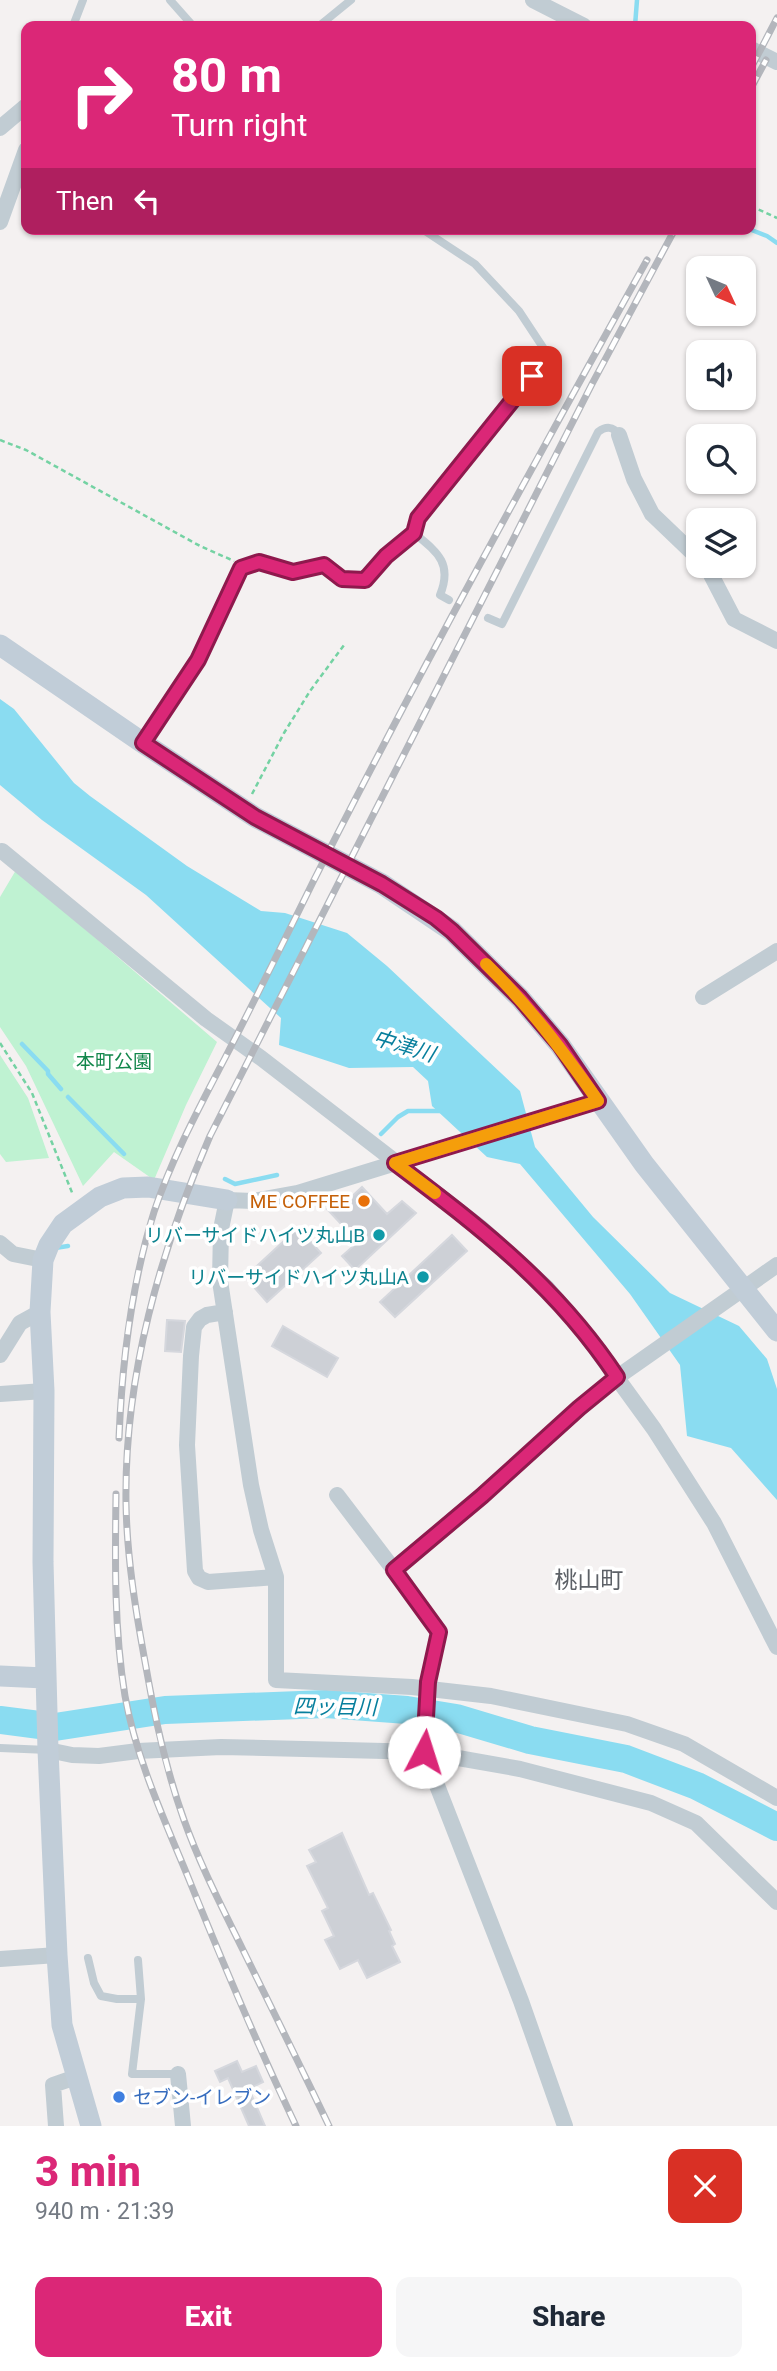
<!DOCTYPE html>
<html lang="en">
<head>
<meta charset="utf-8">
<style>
  :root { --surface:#fff; --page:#f6f6f7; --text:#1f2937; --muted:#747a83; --accent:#db2777 }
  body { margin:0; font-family:Roboto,"Noto Sans JP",sans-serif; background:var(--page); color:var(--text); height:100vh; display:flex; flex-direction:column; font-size:26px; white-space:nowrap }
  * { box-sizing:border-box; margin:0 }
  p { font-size:23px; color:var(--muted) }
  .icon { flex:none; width:38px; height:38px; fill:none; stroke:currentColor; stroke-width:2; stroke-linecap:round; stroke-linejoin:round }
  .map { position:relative; height:2126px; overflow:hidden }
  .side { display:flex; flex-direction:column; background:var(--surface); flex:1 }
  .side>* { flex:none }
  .guide { position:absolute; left:21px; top:21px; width:735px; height:214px; border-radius:14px; box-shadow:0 2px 5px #0004; background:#db2777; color:#fff; overflow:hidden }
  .needle { width:46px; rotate:134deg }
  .buttons { position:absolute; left:686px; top:256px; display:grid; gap:14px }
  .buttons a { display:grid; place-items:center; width:70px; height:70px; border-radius:14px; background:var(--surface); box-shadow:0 2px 5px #0004; font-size:35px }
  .pin { position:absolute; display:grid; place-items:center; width:60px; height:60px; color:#fff; margin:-30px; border-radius:14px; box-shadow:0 4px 10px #0006 }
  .me { position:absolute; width:77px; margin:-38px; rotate:5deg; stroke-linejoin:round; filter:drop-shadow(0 0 5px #0008) }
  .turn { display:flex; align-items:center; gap:24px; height:147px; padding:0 35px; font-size:32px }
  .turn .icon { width:91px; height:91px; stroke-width:2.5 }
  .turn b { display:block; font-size:49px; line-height:60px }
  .then { display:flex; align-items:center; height:66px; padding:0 35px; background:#0003; gap:14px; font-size:26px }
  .round { display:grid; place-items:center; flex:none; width:74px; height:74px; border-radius:14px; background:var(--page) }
  .head { display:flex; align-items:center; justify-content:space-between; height:119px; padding:0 35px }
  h1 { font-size:42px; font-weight:800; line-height:52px; color:var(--accent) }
  .action { display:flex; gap:14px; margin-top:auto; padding:14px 35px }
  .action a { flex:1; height:80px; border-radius:14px; background:var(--accent); color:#fff; font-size:28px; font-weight:800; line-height:80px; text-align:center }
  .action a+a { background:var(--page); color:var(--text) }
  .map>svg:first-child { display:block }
</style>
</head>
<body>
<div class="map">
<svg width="777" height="2126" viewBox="0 0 777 2126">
  <rect width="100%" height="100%" fill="#f4f1f1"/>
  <path fill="#bff2d2" d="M16,870l201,172 -31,63 -32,75 -40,-28 -31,34 -57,-120 -26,-39v-130z
    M0,1055l28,43 21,60 -43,4 -6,-8z"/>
  <path fill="#8adcf1" d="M0,699l14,10 60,74 16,13 97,70 74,45 24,2 62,20 40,33 133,125 15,56 58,70 77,76 69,33 28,33 10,30v111l-46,-52 -44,-12 -7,-71 -50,-71 -110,-130 -33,-7 -55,-51 -4,-25 -15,-14 -64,1 -70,-23 2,-27 -135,-123 -104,-75 -42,-35z"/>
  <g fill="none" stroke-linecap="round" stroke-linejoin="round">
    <path stroke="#8adcf1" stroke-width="4.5" d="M635,26l2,-26
      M749,229l18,7 10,7
      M22,1044l26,27v3l13,15
      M68,1097l56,57
      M381,1134l17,-17 10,-6h33
      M225,1179l10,5 42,-9
      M55,1248l13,-2"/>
    <path stroke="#8adcf1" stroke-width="28" d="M0,1720l55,7 110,-17 161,-6 81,6 49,8 74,22 96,19 71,27 80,41"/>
  </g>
  <path fill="#cdd0d6" stroke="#d5d7dd" stroke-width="2" d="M362,1187l25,27 15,-13 14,12 -61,57 -13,-14 16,-14 -31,-33 14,-14 6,6z
    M298,1228l23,25 -54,49 -22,-25z
    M452,1235l15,16 -72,66 -15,-15z
    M167,1320l18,1 -4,31 -16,-1z
    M283,1326l55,32 -11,19 -55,-31z
    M342,1833l27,62 4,-2 18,37 -2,1 6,13 -3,2 8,16 -33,16 -9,-18 -18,9 -15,-29 9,-4 -12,-25 6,-3 -21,-42 9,-4 -7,-12z
    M237,2061l5,11 14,-6 7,16 -14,7 16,37h-16l-21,-48 -8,4 -5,-11z"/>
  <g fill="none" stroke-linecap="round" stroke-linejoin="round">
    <path stroke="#74d2a3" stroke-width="2.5" stroke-dasharray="5 3.5" stroke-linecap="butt" d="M751,206l26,12
      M0,440l26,10 174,96 34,15
      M252,794l32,-61 26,-42 34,-46
      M0,1043l32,50 41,102"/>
    <path stroke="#c1ccd3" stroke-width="8" d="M170,0l23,26
      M73,26l10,-26
      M319,26l32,-26
      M414,533l4,-15 130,-163 -29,-44 -44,-47 -53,-35
      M488,618l14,6 96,-192c8,-6 15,-6 21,3
      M144,741l54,-81 43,-92 18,-6 34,10 31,-7 18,14 23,1 21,-24 28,-23c23,19 39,30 26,62l9,5
      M0,1748l48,2
      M88,1958l6,25 7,13 16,3h24l-9,75h46
      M138,1960l3,39"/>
    <path stroke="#c1ccd3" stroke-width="16" d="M533,0l51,26
      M751,49l26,13
      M0,128l26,-22
      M0,222l26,-72
      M619,435l15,44 18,35 46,44
      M706,565l28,54 43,22
      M2,851l204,168 55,39 219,169 67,61 30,35 77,106 60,94 63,124
      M703,997l74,-46
      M598,1101l-300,92 -45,8 -26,-1 -6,29 -1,52 31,204 10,45 15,47v103l136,7 79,9 136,28 57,20 93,54
      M0,1243l13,11 30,6
      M225,1312l-18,3 -7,4 -6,8 -3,29 -4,89 8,126 4,7 9,4 68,-5
      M0,1355l20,-32 20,-11
      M0,1394l44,-3
      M337,1495l57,75
      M48,1750l24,5 27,1 39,-5 83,-4 203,5 96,17 131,34 45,20 81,79
      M0,1959l57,-4
      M178,2074l5,52
      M56,2126l-3,-41 23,-8
      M565,2126l-44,-125 -97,-249 4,-70 11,-50 -45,-62 88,-74 124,-111 171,-120"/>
    <path stroke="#c1cdd8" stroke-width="21" d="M0,645l143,98 112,74 127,67 70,47 68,67 40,47 84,119 133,167
      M0,1676l45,2
      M91,2126l-29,-101 -5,-70 -9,-205 -5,-188 1,-171 -4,-79 3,-52 6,-15 14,-21 37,-27 23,-9 25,-1 79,13"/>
    <g stroke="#b3b6bc" stroke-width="7">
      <path id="rail" d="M751,68l26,-50
        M751,88l15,-28
        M119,1438c3,-77 12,-152 35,-226 18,-54 45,-104 71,-154 30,-58 59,-117 88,-176 106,-210 220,-416 334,-622
        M116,1494c-1,67 -2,135 9,202 11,62 39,123 63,181 34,84 69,167 108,249
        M329,2126c-28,-59 -57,-117 -86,-176 -21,-43 -43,-85 -59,-130 -18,-50 -29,-101 -38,-153 -10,-54 -19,-108 -20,-163 -2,-128 34,-252 84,-368l382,-752 83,-155"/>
    </g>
    <use href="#rail" stroke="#fff" stroke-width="4.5" stroke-dasharray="13" stroke-linecap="butt"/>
  </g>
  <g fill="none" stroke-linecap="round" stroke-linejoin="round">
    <g stroke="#8e194d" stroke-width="18">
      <path id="route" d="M424,1752l4,-70 11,-50 -45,-62 88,-74 97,-88 38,-31c-61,-92 -136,-149 -222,-214l203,-62 -38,-56 -40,-47 -68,-67 -16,-13 -54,-34 -127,-67 -112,-74 55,-83 43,-92 18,-6 34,10 31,-7 18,14 23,1 21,-24 28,-23 4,-15 114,-142"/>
    </g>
    <use href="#route" stroke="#db2777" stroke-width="12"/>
    <path stroke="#f59e0b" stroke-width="12" d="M435,1193l-40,-30 203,-62c-35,-50 -68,-94 -112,-137"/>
  </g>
  <circle fill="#e8710a" stroke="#fff" stroke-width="2.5" cx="364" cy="1201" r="7"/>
  <g fill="#0f9aa8" stroke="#fff" stroke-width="2.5">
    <circle cx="379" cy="1235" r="7"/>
    <circle cx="423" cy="1277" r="7"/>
  </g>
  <circle fill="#3f7fe0" stroke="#fff" stroke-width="2.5" cx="119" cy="2097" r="7"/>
  <g text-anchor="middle" stroke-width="7" stroke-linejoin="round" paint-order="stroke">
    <g font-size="19" fill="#13874c" stroke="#fff">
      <text x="114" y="1068">本町公園</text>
    </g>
    <g font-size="19" fill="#c56008" stroke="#fff" text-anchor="end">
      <text x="350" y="1208">ME COFFEE</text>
    </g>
    <g font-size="19" fill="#0d838f" stroke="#fff" text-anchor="end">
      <text x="365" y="1242">リバーサイドハイツ丸山B</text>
      <text x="409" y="1284">リバーサイドハイツ丸山A</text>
    </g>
    <g font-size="19" fill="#366cbe" stroke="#fff" text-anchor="start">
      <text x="133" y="2104">セブン-イレブン</text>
    </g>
    <g font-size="21" font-style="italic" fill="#077f9d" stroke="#fff">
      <text transform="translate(404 1046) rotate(17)" y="7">中津川</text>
      <text transform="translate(335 1707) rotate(1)" y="7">四ッ目川</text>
    </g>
    <g font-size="23" fill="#5d6167" stroke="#fff">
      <text x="589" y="1588">桃山町</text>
    </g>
  </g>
</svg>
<div class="buttons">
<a><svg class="needle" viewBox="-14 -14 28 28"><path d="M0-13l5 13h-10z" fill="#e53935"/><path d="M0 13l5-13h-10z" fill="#747a83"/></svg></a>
<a><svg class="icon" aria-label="sound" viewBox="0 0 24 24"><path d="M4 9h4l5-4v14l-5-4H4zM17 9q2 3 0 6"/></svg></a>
<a><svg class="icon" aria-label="search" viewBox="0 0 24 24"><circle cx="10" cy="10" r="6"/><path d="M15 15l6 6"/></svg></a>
<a><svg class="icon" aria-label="layers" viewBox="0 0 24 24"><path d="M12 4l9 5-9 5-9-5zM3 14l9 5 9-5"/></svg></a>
</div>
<div class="pin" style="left:532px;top:376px;background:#d93025"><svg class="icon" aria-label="arrive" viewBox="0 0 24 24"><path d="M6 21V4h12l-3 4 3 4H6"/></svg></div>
<svg class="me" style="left:424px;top:1752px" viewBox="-20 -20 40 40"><circle r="19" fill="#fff"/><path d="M0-13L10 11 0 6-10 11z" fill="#db2777"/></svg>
<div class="guide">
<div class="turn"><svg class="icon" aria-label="right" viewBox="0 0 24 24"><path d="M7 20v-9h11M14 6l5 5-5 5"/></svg><div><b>80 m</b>Turn right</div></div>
<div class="then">Then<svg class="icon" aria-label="left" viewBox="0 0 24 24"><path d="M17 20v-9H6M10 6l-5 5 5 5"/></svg></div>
</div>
</div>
<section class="side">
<div class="head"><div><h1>3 min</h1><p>940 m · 21:39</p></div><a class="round" style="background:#d93025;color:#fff"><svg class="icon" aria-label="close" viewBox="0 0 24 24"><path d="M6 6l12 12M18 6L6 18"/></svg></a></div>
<div class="action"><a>Exit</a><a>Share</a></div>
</section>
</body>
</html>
